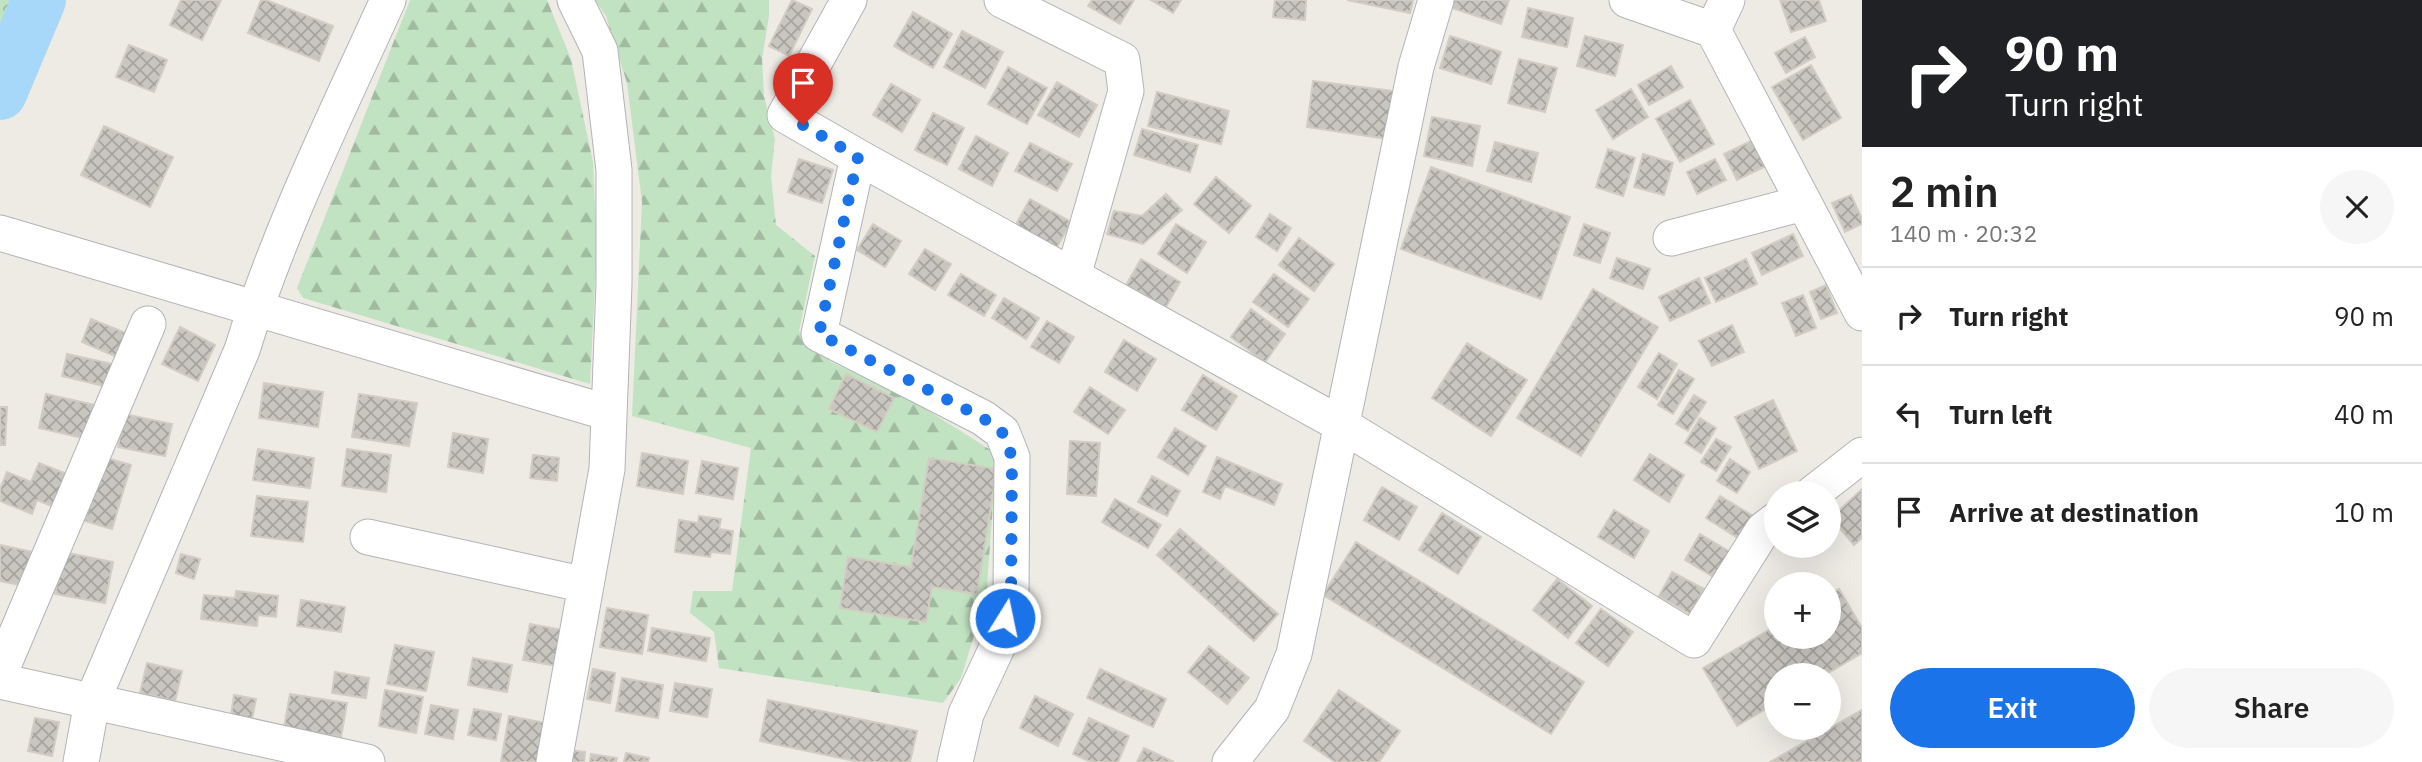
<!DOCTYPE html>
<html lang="en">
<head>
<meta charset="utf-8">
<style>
  :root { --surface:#fff; --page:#f6f6f6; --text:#222; --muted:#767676; --line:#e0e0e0; --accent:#1a73e8 }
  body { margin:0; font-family:"IBM Plex Sans",sans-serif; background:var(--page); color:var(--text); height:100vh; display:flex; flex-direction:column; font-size:26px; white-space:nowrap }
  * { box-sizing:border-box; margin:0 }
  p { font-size:23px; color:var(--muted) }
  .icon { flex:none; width:38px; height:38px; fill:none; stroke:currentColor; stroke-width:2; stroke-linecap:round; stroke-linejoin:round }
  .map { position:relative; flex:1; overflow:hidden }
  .side { display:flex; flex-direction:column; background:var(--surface); width:560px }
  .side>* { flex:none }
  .banner { background:#202124; color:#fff; overflow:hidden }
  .fabs { position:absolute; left:1764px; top:481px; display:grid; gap:14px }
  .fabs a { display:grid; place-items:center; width:77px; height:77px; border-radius:50%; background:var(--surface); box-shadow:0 7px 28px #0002; font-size:35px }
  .pin { position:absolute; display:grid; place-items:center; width:60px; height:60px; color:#fff; margin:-72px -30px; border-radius:50% 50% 50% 0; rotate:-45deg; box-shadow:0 0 7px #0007 }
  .pin .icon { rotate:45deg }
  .me { position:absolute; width:77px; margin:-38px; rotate:10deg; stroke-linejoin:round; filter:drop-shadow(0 0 5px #0008) }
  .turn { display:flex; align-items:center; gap:24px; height:147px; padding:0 28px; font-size:32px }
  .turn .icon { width:91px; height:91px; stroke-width:2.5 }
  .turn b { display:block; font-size:49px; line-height:60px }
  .round { display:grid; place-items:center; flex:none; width:74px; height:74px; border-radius:37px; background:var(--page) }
  .summary { display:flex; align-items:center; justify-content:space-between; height:119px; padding:0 28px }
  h1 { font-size:42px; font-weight:600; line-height:52px }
  .action { display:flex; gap:14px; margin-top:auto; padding:14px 28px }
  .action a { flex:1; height:80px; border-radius:42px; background:var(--accent); color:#fff; font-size:28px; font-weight:600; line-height:80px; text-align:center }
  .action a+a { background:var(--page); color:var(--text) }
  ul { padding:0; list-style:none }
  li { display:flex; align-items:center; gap:21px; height:98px; padding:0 28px; border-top:2px solid var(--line) }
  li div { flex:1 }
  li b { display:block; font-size:26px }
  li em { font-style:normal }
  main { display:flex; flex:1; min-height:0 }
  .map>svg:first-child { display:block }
</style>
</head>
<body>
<main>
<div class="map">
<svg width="1862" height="762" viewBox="0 0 1862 762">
  <defs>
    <pattern id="forest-firs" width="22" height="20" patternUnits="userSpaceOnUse" patternTransform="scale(1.75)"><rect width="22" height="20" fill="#c2e3c1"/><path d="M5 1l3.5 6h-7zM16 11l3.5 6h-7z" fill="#a1bba0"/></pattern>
    <pattern id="park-crowns" width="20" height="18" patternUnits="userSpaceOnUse" patternTransform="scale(1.75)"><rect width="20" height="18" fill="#c2e3c1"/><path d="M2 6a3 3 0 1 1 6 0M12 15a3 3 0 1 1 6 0" fill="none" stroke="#a1bba0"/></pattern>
    <pattern id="building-cross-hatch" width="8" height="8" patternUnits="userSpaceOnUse" patternTransform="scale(1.75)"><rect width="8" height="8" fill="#c9c6c0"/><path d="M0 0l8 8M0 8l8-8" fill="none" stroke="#a6a4a0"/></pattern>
  </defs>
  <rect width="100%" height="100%" fill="#edebe4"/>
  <path fill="url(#forest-firs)" d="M410,0h137l24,59 22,103 4,84 -7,138 -287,-86 -6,-10z
    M595,0h174v16l-7,43 2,37 11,43 -4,37 5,49 39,31 -16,75 32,31 77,36 89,56 -11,143 -25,81 -18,25 -224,-35 -5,-36 -24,-19 3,-22h39l19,-143 -119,-32 10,-214 -15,-119 -21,-67z"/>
  <path fill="url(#park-crowns)" d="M0,0h25l-25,66z"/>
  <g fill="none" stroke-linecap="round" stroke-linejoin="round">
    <path stroke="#a7d8fa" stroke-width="54" d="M0,93l39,-93"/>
  </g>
  <path fill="url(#building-cross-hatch)" stroke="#d2ccc2" stroke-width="2" d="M181,0h40l-19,40 -32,-15z
    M261,0h5l67,26 -14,35 -71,-28z
    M792,0l20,9 -23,47 -20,-10z
    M1092,0h42l-14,24 -32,-18z
    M1151,0h30l-8,13z
    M1275,0h31l-1,20 -32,-3z
    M1347,0h66l-3,13z
    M1454,0h55l-8,24 -49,-16z
    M1780,0h39l7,21 -35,11z
    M1528,8l45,10 -6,29 -45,-10z
    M913,12l39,22 -19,34 -39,-22z
    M962,31l41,21 -18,36 -41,-21z
    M1450,36l51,16 -10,32 -51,-16z
    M1585,36l38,9 -8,31 -38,-10z
    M1805,37l10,20 -29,16 -11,-20z
    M129,45l38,15 -13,32 -38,-15z
    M1519,59l38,9 -12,44 -37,-9z
    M1811,65l30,53 -38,22 -31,-53z
    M1671,66l12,21 -34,18 -11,-20z
    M1008,67l39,21 -20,36 -39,-20z
    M1313,81l81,10 -6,48 -81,-12z
    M1057,82l40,23 -18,32 -41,-22z
    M891,84l29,16 -18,32 -29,-17z
    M1631,89l17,28 -35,22 -17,-29z
    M1157,92l72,19 -8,33 -73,-18z
    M1690,100l24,44 -34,18 -24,-43z
    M933,113l31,15 -17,37 -32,-15z
    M1432,117l48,9 -8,40 -48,-10z
    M104,126l69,31 -23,50 -69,-32z
    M1142,129l56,16 -8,27 -56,-17z
    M976,136l32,17 -16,33 -33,-17z
    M1755,139l13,26 -31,15 -13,-26z
    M1495,142l43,11 -7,29 -44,-11z
    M1030,143l42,21 -15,27 -42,-20z
    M1608,149l27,9 -12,38 -27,-9z
    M1643,154l30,9 -9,32 -30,-8z
    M799,159l34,11 -11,33 -34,-11z
    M1715,159l11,21 -29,14 -10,-22z
    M1431,167l139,50 -29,82 -140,-50z
    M1216,177l35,29 -22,27 -35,-29z
    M1166,194l16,16 -39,34 -36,-10 7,-23 28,5z
    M1851,195l11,24v5l-17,8 -13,-29z
    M1030,199l41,23 -15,27 -41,-23z
    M1270,214l21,14 -14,23 -21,-14z
    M873,224l28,17 -16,26 -28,-17z
    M1176,224l30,18 -19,31 -29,-19z
    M1584,224l26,9 -10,30 -26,-8z
    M1793,234l10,22 -41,19 -10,-22z
    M1299,238l35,26 -20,27 -35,-26z
    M925,249l26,15 -16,26 -26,-16z
    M1617,258l33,11 -7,20 -33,-11z
    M1141,259l39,23 -14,25 -40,-22z
    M1746,259l11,25 -41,18 -11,-24z
    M961,274l35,21 -12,21 -36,-21z
    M1274,274l35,25 -21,28 -35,-25z
    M1699,278l11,25 -40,18 -11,-24z
    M1826,285l11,28 -16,6 -11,-27z
    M1593,289l65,38 -77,129 -64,-38z
    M1803,295l13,33 -20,8 -14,-33z
    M1004,298l35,20 -13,21 -34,-21z
    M1251,309l34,25 -20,28 -34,-25z
    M91,319l40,16 -10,24 -39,-17z
    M1047,321l27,16 -15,26 -28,-16z
    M1732,325l12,27 -32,14 -13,-25z
    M180,327l35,18 -17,36 -36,-17z
    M1124,340l32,19 -19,32 -32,-19z
    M1467,343l60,37 -36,56 -59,-38z
    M1659,353l18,11 -20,35 -19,-12z
    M67,354l50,11 -5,23 -50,-12z
    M1679,370l15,9 -21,35 -15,-9z
    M846,374l48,24 -17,34 -48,-23z
    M1203,375l34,21 -21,34 -34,-20z
    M264,383l59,9 -5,35 -59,-9z
    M1090,387l35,23 -17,24 -34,-22z
    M46,394l49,11 -8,34 -48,-11z
    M359,394l58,9 -8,43 -57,-9z
    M1694,395l12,7 -18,29 -12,-7z
    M1773,400l24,51 -38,18 -24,-52z
    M0,407h7l-2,38h-5z
    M124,414l48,10 -7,32 -47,-9z
    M1700,418l16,10 -15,25 -16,-10z
    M1175,428l31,18 -18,29 -30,-18z
    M453,433l35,6 -5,34 -35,-6z
    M1716,439l15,8 -15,24 -15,-9z
    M1070,441l30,2 -4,53 -29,-2z
    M258,449l56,9 -4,30 -57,-8z
    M347,449l44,6 -5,37 -44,-6z
    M642,453l46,8 -5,33 -46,-8z
    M1650,454l34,21 -15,27 -35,-22z
    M533,455l26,3 -2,23 -27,-3z
    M103,457l28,8 -19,64 -27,-8z
    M1217,457l65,27 -8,21 -49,-19 -5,13 -17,-7z
    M929,458l68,11 -20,125 -45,-7 -6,35 -86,-14 8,-51 63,10z
    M1730,459l20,13 -13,21 -20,-12z
    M702,461l36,7 -5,31 -37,-6z
    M39,463l28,11 -13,33 -17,-7 -5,14 -32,-13v-12l7,-17 24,10z
    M1152,476l28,15 -13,25 -29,-14z
    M1382,487l35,20 -18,33 -35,-20z
    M1862,489v49l-8,7 -23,-27z
    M257,496l51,6 -5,40 -52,-6z
    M1720,496l35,21 -14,23 -35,-22z
    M1115,499l46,26 -13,23 -46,-26z
    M1614,510l35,21 -15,27 -36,-21z
    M1442,513l39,24 -23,37 -39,-24z
    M699,516l22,3 -2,10 14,2 -3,23 -19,-2 -1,5 -35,-5 4,-32 19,3z
    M1180,529l98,85 -24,27 -97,-86z
    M1700,534l32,19 -15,26 -32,-19z
    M1356,542l228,140 -33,52 -228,-139z
    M0,545l33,7 -8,34 -25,-5z
    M63,552l50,10 -8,41 -50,-9z
    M181,554l19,5 -6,20 -18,-6z
    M1672,572l32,17 -14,25 -31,-18z
    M1557,579l35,27 -24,32 -35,-28z
    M1839,589l23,39v25l-39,23h-47v27l-39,23 -34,-58 73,-42v11h53v-42z
    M236,591l42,5 -2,21 -18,-2 -1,11 -56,-7 3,-24 31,3z
    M301,600l44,7 -4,25 -44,-6z
    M607,608l41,7 -6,39 -42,-7z
    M1601,609l32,23 -25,34 -32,-23z
    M530,624l33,6 -6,36 -34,-6z
    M652,628l58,10 -4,23 -58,-10z
    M395,645l39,7 -8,39 -39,-7z
    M1209,646l40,32 -22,26 -39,-32z
    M473,658l39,7 -5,27 -39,-7z
    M147,663l35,8 -7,30 -35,-8z
    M593,669l22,4 -5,30 -23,-4z
    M1100,669l66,30 -13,28 -66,-29z
    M335,672l34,6 -3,20 -34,-5z
    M622,678l41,7 -5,33 -42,-7z
    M675,683l37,6 -5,28 -37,-6z
    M385,690l38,7 -7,36 -37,-7z
    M1339,690l61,41 -21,31h-44l-31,-21z
    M290,694l57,9 -6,34 -57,-9z
    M234,695l22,4 -4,20 -21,-4z
    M1035,696l38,18 -15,32 -38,-18z
    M768,700l149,31 -7,31h-51l-99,-21z
    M431,705l27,5 -5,29 -28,-5z
    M474,709l27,5 -5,26 -28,-5z
    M1862,710v52h-92z
    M509,716l37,7 -6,39h-39z
    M35,718l24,4 -7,34 -24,-5z
    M1089,718l40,18 -11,26h-27l-18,-8z
    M1144,748l30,14h-37z
    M568,750l17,2 -1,10h-19z
    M626,753l23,5 -1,4h-24z
    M591,754l26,4 -1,4h-26z"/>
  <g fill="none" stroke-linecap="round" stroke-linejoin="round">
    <g stroke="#b1b4b8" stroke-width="37">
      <path id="minor" d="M849,0l-64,115 73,42 484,268 352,215 69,-110 13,-10
        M1002,0l120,60 4,31 -53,185
        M1627,0l86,30 149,283
        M1713,30l14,-30
        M858,157l-39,177 164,84 19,14 10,25 -1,139 -11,45 -34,73 -11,48
        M0,233l609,180
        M1671,238l132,-35
        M1812,494l50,-39
        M368,537l218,48
        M0,673l148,-349
        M0,681l367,81
        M81,762l11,-60 150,-352c37,-121 94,-235 146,-350
        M554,762l53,-293 7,-185v-114l-14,-119 -25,-51
        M1230,762l42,-53 22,-55 122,-587 20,-67"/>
    </g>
    <use href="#minor" stroke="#fff" stroke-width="35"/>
  </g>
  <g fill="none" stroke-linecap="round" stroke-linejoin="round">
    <path stroke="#1a73e8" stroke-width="12" stroke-dasharray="0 21.6" d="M803,125l55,32 -39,177 164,84 19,14 10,25 -1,139 -6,22"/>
  </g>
</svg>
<div class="fabs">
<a><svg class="icon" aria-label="layers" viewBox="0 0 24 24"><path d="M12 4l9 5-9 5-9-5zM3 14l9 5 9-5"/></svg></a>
<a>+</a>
<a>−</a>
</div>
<div class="pin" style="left:803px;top:125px;background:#d93025"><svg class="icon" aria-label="arrive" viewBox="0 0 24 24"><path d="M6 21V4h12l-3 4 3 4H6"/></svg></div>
<svg class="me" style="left:1005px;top:618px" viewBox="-20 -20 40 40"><circle r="17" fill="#1a73e8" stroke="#fff" stroke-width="3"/><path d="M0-11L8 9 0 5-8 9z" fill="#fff"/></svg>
</div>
<section class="side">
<div class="banner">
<div class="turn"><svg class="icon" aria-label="right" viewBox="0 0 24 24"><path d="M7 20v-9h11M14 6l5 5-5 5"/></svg><div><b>90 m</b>Turn right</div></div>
</div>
<div class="summary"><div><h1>2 min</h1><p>140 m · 20:32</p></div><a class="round"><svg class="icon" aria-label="close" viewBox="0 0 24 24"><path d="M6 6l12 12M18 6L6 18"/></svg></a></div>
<ul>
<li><svg class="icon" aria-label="right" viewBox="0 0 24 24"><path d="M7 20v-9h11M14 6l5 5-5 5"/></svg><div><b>Turn right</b></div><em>90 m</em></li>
<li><svg class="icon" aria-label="left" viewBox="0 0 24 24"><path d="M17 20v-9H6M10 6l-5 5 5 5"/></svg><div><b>Turn left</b></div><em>40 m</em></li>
<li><svg class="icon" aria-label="arrive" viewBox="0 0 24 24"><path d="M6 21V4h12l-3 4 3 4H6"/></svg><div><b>Arrive at destination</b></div><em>10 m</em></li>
</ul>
<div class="action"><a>Exit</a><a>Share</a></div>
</section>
</main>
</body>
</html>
